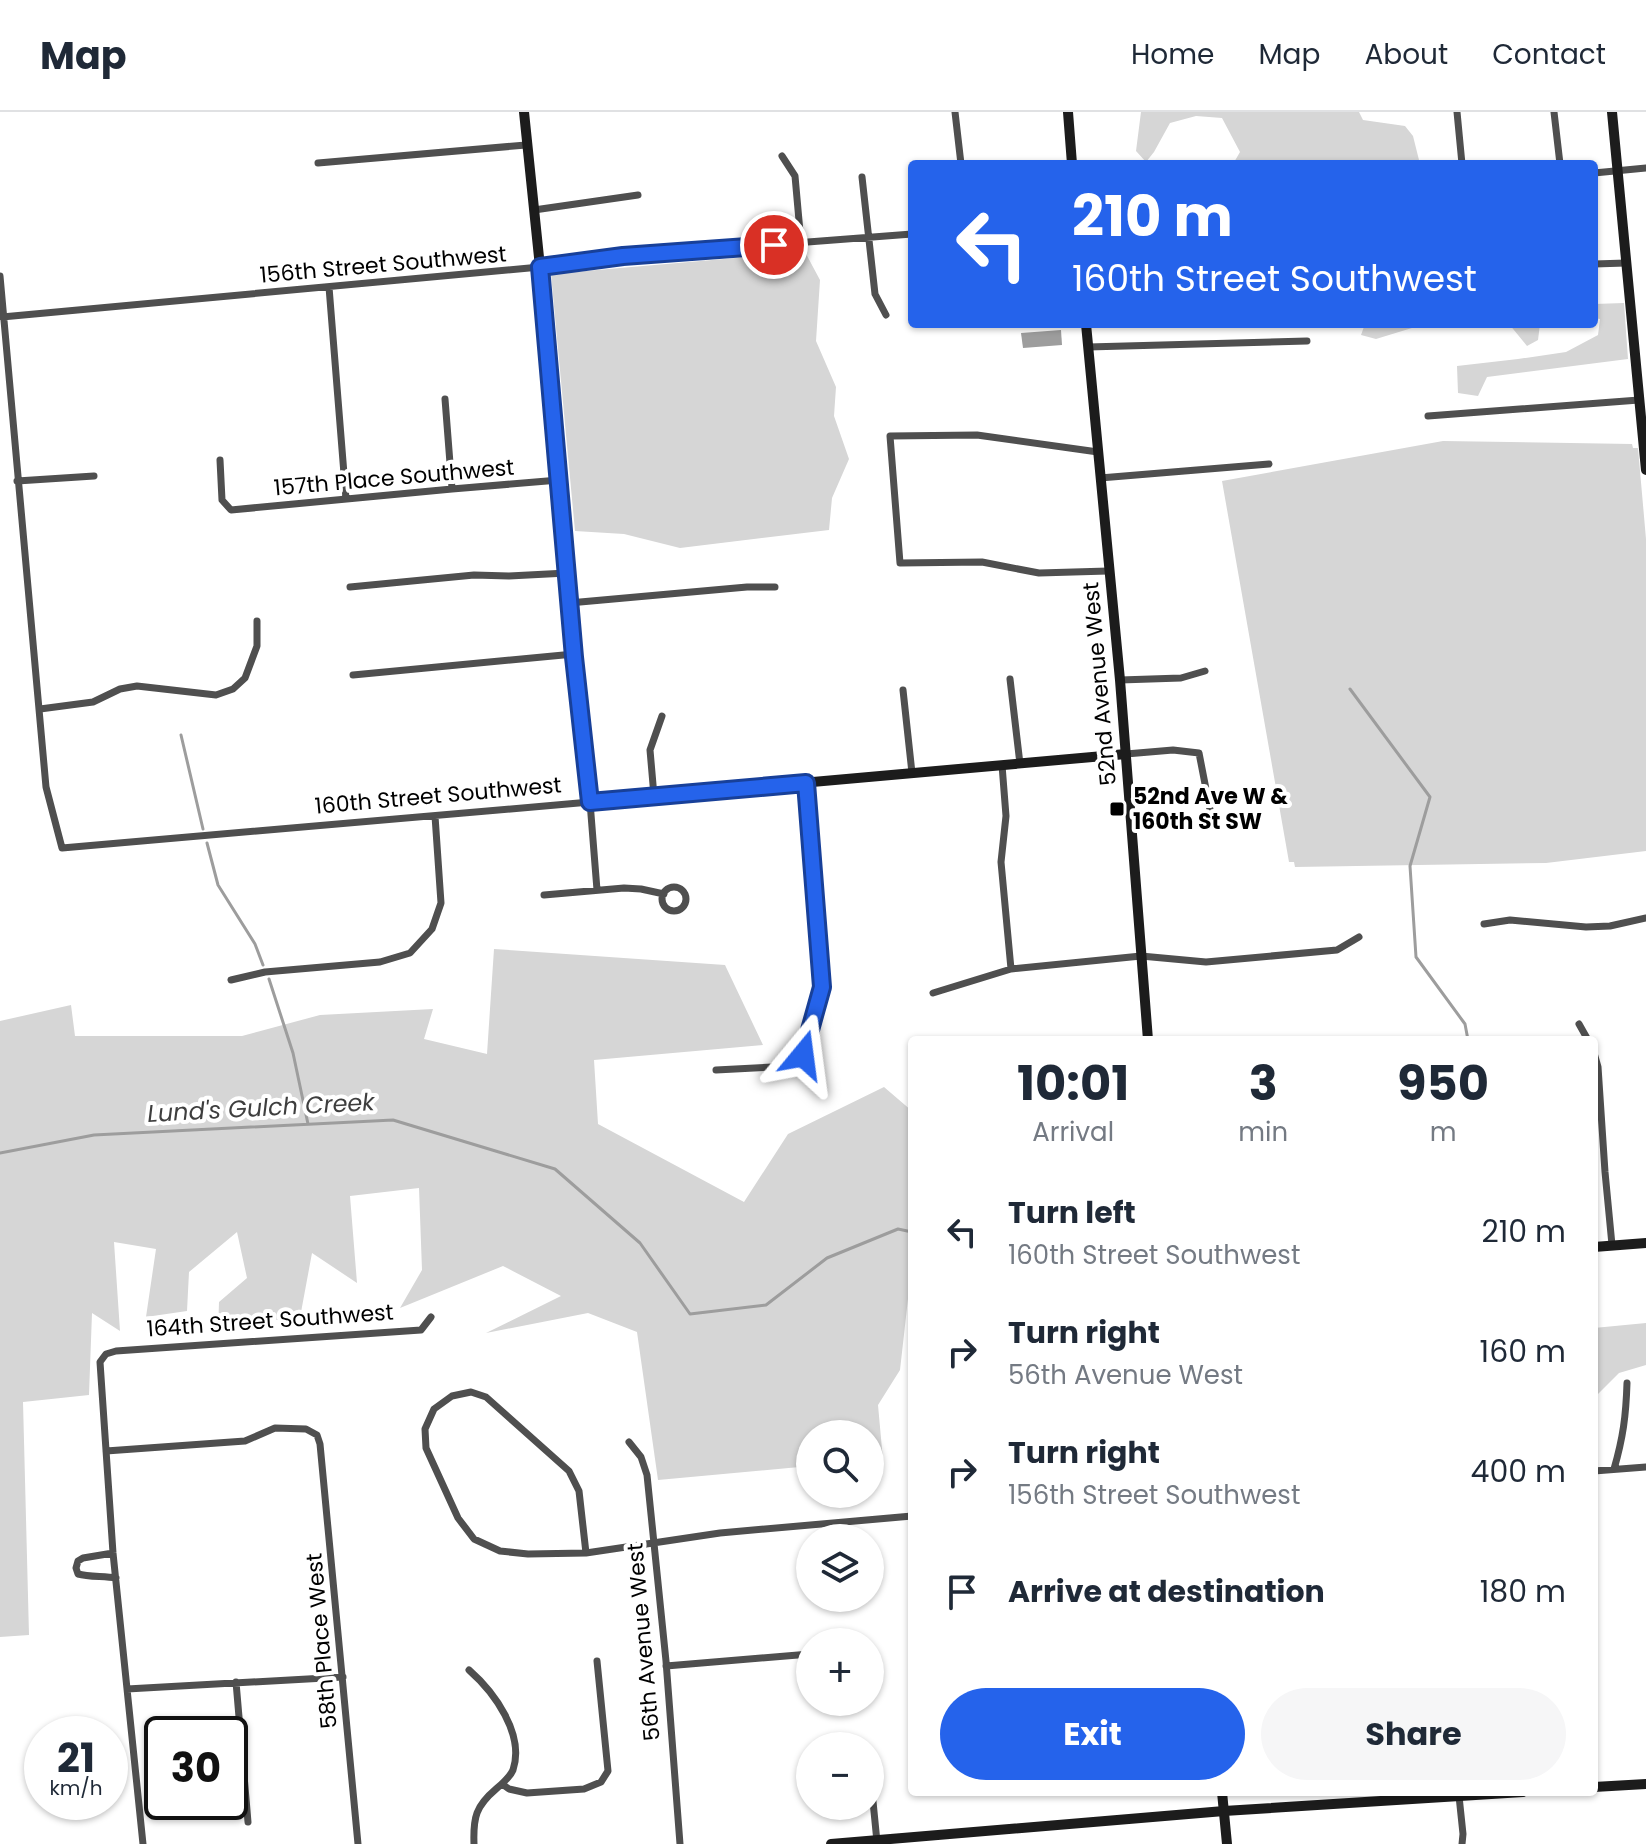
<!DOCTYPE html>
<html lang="en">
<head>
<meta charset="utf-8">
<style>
  :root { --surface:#fff; --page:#f6f6f7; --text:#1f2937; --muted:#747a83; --line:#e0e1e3; --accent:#2563eb }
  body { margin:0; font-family:Poppins,sans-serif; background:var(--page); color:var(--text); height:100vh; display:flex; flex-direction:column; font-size:30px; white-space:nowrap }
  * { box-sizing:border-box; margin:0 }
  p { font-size:26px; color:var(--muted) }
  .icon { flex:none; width:44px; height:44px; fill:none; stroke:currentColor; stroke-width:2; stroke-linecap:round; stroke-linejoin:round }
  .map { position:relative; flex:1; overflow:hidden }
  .panel { position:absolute; left:908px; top:924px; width:690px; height:760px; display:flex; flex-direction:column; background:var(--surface); border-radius:8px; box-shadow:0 2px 6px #0004 }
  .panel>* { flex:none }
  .guide { position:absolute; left:908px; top:48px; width:690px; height:168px; border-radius:8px; box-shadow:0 2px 6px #0004; background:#2563eb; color:#fff; overflow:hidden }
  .tools { position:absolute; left:796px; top:1308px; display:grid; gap:16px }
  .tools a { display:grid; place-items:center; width:88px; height:88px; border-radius:50%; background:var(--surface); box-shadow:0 2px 6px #0004; font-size:40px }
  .speed { position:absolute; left:24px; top:1604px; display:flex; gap:16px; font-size:40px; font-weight:700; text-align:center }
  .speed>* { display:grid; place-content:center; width:104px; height:104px; border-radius:50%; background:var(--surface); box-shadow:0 2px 6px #0004; line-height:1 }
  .speed small { font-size:20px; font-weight:400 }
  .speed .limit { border:4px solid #111; border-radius:12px; background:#fff; color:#111 }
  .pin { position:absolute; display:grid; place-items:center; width:68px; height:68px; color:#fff; margin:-34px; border:4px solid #fff; border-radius:50%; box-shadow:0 2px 8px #0007 }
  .me { position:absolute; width:88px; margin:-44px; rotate:16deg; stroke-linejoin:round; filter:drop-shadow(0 0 6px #0008) }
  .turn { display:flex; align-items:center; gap:28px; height:168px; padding:0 32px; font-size:36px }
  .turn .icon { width:104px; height:104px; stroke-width:2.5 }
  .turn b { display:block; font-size:56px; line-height:68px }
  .eta { display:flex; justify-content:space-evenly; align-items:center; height:136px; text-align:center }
  .eta b { font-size:48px; font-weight:700; line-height:56px }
  .button { display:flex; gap:16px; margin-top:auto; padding:16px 32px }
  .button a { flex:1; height:92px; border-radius:48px; background:var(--accent); color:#fff; font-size:32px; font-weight:700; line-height:92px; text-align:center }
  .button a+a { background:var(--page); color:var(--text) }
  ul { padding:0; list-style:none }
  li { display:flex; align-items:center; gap:24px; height:120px; padding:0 32px }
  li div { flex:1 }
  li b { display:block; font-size:30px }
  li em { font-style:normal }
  header { display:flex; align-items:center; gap:48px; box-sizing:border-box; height:112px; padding:0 40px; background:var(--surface); border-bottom:2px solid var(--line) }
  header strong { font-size:38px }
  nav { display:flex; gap:44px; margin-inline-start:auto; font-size:28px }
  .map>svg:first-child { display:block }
</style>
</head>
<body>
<header>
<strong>Map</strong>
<nav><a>Home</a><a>Map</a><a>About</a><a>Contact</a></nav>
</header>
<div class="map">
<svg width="1646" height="1732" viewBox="0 0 1646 1732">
  <rect width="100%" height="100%" fill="#fff"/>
  <path fill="#d6d6d6" d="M1141,0h218l4,8 42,6 8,10 7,28h-187l7,-12 -18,-34 -26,-2 -26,7 -16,29 -8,10 -10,-11z
    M805,140l15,28 -4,61 20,46 -2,29 15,43 -17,39 -3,32 -149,18 -56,-14 -49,-3 -24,-257z
    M1624,191l4,56 -141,18 -9,19 -20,-3 -1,-27 61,-7 48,-7 32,-17 2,-16 -6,-1v-14z
    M1365,212h60l-49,15 -15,-4z
    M1509,212h31l-2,16 -11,6z
    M1443,329l189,3 1,4h5l8,91v312l-100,12 -251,4 -1,-5h-5l-67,-381z
    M494,837l231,16 38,80 -169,15 4,64 146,78 44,-68 96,-47 28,24v178l-3,1 -9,80 -22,35 5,55 -13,1v-27h-60v32l-152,14 -21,-148 -49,-19 -102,20 75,-37 -58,-30 -103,42 22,-38 -3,-82 -69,8 7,87 -45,-30 -13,70 -34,-5 -47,15 1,-31 28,-24 -10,-46 -48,40 -2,39 -41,6 10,-68 -42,-7 6,89 -28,-18 -3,82 -66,7 6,233 -29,2v-616l71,-16 4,31h167l78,-21 113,-6 -9,30 63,15z
    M1646,1211v42l-27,8 -25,25v-70z"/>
  <path fill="#9d9d9d" d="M1061,218l1,15 -39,3 -2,-15z"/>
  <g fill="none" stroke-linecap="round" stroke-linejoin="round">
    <path stroke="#9d9d9d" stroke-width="3" d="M1350,577l80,108 -20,69 6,91 49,67 3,16
      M181,623l22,94
      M207,731l11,42 37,59 8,21
      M269,867l24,74 15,71
      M0,1041l94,-18 299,-15 162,49 85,74 50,71 76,-9 61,-47 71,-29 14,3"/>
    <path stroke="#4f4f4f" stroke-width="7" d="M955,0l6,52
      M1457,0l5,52
      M1554,0l6,52
      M782,44l13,20 6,67
      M318,51l208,-18
      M1594,61l52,-5
      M862,65l13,117 11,21
      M534,98l104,-15
      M1594,152l32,-1
      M0,164l46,511 16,61 528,-46 7,88
      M329,175l17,212
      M2,205l538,-50 83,-11 289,-22
      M1088,235l219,-6
      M445,287l7,90
      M1428,304l211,-16
      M1098,340l-121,-17 -87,1 10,127 82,-1 57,11 69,-2
      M220,348l2,40 9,10 221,-21 107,-9
      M1100,366l169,-14
      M17,369l77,-5
      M350,475l124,-12 35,1 58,-3
      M569,491l178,-16h28
      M353,563l221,-21
      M1010,567l10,85
      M1120,568l61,-2 24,-7
      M903,578l9,83
      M40,597l53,-7 27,-13 17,-3 79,9 17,-6 12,-11 12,-32v-25
      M1126,642l47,-4 26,3 14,72
      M1002,653l4,51 -5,46 10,107
      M654,684l-4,-46 12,-34
      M662 787a12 12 0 1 1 24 0a12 12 0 1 1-24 0Z
      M544,783l80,-7 17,1 23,5
      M1484,812l26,-4 76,7 24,-1 36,-8
      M231,868l34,-8 115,-10 30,-9 22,-24 9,-26 -6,-87
      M933,881l78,-24 130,-13 65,6 131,-12 22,-13
      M1579,912l9,16
      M1594,941l4,14 7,105 7,73
      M716,958l77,-4 10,-11 19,-68 -16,-204
      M629,1330l12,15 6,18 19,186 14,183
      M106,1339l139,-10 30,-13 31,1 11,6 3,9 38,400
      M1614,1357c9,-31 12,-53 13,-86
      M1594,1359l52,-4
      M113,1441l-30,5 -5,3 -2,7 2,6c11,3 26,2 38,4
      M586,1441l-7,-62 -10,-20 -83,-74 -15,-5 -19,4 -18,13 -9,20 1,19 32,70 16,21 26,12 28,3 58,-1 134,-20 192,-17
      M666,1554l144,-12
      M469,1558c25,22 56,64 44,100 -3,7 -11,14 -17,19 -20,17 -23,28 -22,55
      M236,1570l12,140
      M127,1577l216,-12
      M871,1669l6,61
      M502,1672l7,5 18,4 57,-4 17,-7 7,-11 -11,-110
      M1459,1684l4,38 -1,10
      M143,1732l-30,-291 -13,-191 6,-8 10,-3 305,-21 10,-13"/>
    <path stroke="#1c1c1c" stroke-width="10" d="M524,0l16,155 34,387 16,148 536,-48
      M1068,0l4,52
      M1612,0l34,358
      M1086,212l34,356 28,360
      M1594,1135l52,-4
      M1594,1675l52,-3
      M1222,1680l5,52
      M831,1732l393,-33 299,-19"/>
  </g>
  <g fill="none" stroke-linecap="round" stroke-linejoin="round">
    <g stroke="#184099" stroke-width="20">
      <path id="route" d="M774,133l-151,11 -83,11 34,390 16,145 216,-19 16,204 -19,68"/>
    </g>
    <use href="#route" stroke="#2563eb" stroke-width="14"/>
  </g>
  <rect fill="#000" stroke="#fff" stroke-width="3" x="1109" y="689" width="16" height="16" rx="4"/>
  <g text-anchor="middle" stroke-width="8" stroke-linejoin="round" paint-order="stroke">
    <g font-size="22" fill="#000" stroke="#fff">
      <text transform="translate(383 152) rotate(-5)" y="8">156th Street Southwest</text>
      <text transform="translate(394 365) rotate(-5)" y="8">157th Place Southwest</text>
      <text transform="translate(1099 572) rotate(-95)" y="8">52nd Avenue West</text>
      <text transform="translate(438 683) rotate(-5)" y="8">160th Street Southwest</text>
      <text transform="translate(270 1208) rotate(-4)" y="8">164th Street Southwest</text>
      <text transform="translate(321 1529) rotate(-95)" y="8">58th Place West</text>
      <text transform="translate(643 1530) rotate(-95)" y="8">56th Avenue West</text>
    </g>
    <g font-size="22" font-weight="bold" fill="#000" stroke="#fff" text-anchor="start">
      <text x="1133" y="692">52nd Ave W &amp;<tspan x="1133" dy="25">160th St SW</tspan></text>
    </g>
    <g font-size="24" font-style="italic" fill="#3e3e3e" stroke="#fff">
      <text transform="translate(261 996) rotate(-3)" y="8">Lund's Gulch Creek</text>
    </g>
  </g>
</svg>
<div class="tools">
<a><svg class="icon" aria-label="search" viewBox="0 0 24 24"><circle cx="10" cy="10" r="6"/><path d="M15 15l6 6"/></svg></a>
<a><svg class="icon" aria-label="layers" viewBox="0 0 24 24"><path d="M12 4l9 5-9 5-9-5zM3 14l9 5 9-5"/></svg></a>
<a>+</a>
<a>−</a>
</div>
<div class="speed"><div>21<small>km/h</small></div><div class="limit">30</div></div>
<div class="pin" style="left:774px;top:133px;background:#d93025"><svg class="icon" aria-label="arrive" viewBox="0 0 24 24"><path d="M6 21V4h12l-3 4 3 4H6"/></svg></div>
<svg class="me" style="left:803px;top:943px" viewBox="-20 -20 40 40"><path d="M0-17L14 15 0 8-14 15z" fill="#2563eb" stroke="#fff" stroke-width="4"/></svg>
<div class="guide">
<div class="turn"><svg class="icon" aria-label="left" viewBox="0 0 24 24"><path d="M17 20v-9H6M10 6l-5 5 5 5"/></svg><div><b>210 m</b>160th Street Southwest</div></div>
</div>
<section class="panel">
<div class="eta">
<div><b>10:01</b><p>Arrival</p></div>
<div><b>3</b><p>min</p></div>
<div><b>950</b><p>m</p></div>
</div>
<ul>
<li><svg class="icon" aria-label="left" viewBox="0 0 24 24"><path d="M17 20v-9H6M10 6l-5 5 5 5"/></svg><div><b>Turn left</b><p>160th Street Southwest</p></div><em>210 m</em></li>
<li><svg class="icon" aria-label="right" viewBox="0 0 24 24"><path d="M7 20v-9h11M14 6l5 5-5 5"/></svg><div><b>Turn right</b><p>56th Avenue West</p></div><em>160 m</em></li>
<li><svg class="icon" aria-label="right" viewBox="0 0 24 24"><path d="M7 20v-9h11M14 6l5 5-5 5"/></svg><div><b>Turn right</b><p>156th Street Southwest</p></div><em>400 m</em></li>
<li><svg class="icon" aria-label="arrive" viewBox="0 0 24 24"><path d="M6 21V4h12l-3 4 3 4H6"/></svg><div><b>Arrive at destination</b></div><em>180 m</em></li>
</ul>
<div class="button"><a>Exit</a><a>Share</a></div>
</section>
</div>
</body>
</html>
